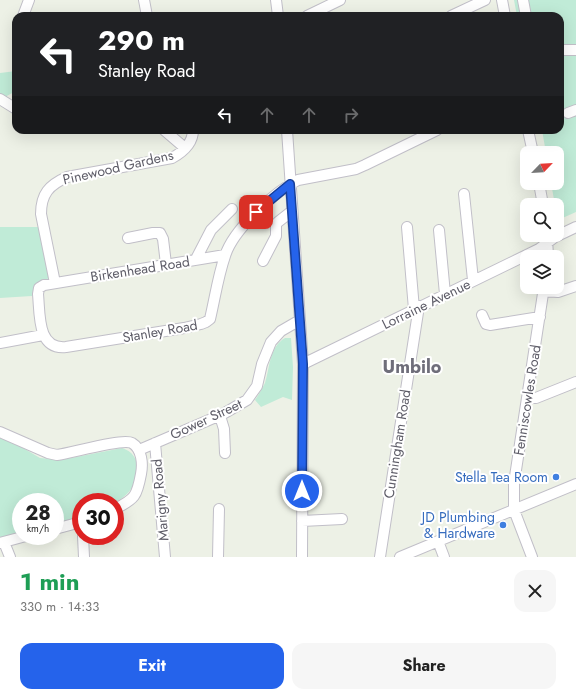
<!DOCTYPE html>
<html lang="en">
<head>
<meta charset="utf-8">
<style>
  :root { --surface:#fff; --page:#f6f6f6; --text:#222; --muted:#767676; --accent:#2563eb }
  body { margin:0; font-family:Jost,sans-serif; background:var(--page); color:var(--text); height:100vh; display:flex; flex-direction:column; font-size:15px; white-space:nowrap }
  * { box-sizing:border-box; margin:0 }
  p { font-size:13px; color:var(--muted) }
  .icon { flex:none; width:22px; height:22px; fill:none; stroke:currentColor; stroke-width:2; stroke-linecap:round; stroke-linejoin:round }
  .map { position:relative; height:557px; overflow:hidden }
  .drawer { display:flex; flex-direction:column; background:var(--surface); flex:1 }
  .drawer>* { flex:none }
  .guide { position:absolute; left:12px; top:12px; width:552px; height:122px; border-radius:12px; box-shadow:0 4px 16px #0002; background:#202124; color:#fff; overflow:hidden }
  .needle { width:26px; rotate:65deg }
  .buttons { position:absolute; left:520px; top:146px; display:grid; gap:8px }
  .buttons a { display:grid; place-items:center; width:44px; height:44px; border-radius:8px; background:var(--surface); box-shadow:0 4px 16px #0002; font-size:20px }
  .speed { position:absolute; left:12px; top:493px; display:flex; gap:8px; font-size:20px; font-weight:700; text-align:center }
  .speed>* { display:grid; place-content:center; width:52px; height:52px; border-radius:50%; background:var(--surface); box-shadow:0 4px 16px #0002; line-height:1 }
  .speed small { font-size:10px; font-weight:400 }
  .speed .limit { border:6px solid #d22; background:#fff; color:#111 }
  .pin { position:absolute; display:grid; place-items:center; width:34px; height:34px; color:#fff; margin:-17px; border-radius:8px; box-shadow:0 2px 6px #0006 }
  .me { position:absolute; width:44px; margin:-22px; rotate:0deg; stroke-linejoin:round; filter:drop-shadow(0 0 3px #0008) }
  .turn { display:flex; align-items:center; gap:14px; height:84px; padding:0 20px; font-size:18px }
  .turn .icon { width:52px; height:52px; stroke-width:2.5 }
  .turn b { display:block; font-size:28px; line-height:34px }
  .lanes { display:flex; align-items:center; height:38px; padding:0 20px; background:#0003; justify-content:center; gap:20px; direction:ltr }
  .lanes .off { opacity:.35 }
  .round { display:grid; place-items:center; flex:none; width:42px; height:42px; border-radius:12px; background:var(--page) }
  .headline { display:flex; align-items:center; justify-content:space-between; height:68px; padding:0 20px }
  h1 { font-size:24px; font-weight:700; line-height:30px; color:#1e9e55 }
  .action { display:flex; gap:8px; margin-top:auto; padding:8px 20px }
  .action a { flex:1; height:46px; border-radius:12px; background:var(--accent); color:#fff; font-size:16px; font-weight:700; line-height:46px; text-align:center }
  .action a+a { background:var(--page); color:var(--text) }
  .map>svg:first-child { display:block }
</style>
</head>
<body>
<div class="map">
<svg width="576" height="557" viewBox="0 0 576 557">
  <rect width="100%" height="100%" fill="#edf1e6"/>
  <path fill="#c0ebd7" d="M514,0h62v212l-18,8 -1,-15h-2l-4,-22h6v-30h-11l-4,-23h18v-114h-43z
    M16,71v20l-11,6 -5,-2v-22z
    M0,227h39l10,51 -13,7 -4,11 -32,2z
    M285,338h6l2,29 -1,33 -9,-3 -22,10 -6,-7c4,-6 7,-11 10,-17 5,-15 4,-36 20,-45z
    M0,437l11,4 29,17 11,1h15l56,-11c16,5 19,21 12,35 -3,9 -11,15 -19,20v-1h-34v15l-26,7v-22h-34v32l-21,6z"/>
  <g fill="none" stroke-linecap="round" stroke-linejoin="round">
    <g stroke="#c1bfc8" stroke-width="12">
      <path id="minor" d="M144,0l3,16
        M276,0l2,16
        M502,0l3,16
        M523,0l3,16
        M23,16l6,-16
        M307,16l33,-16
        M451,16l34,-16
        M560,50h16
        M0,99l16,10
        M568,113l8,-3
        M164,130l21,18
        M287,130l16,234 -1,193
        M528,130l5,23
        M539,183l4,22
        M464,194l9,86
        M407,227l7,82
        M439,230l6,64
        M547,237l1,20
        M128,238l25,-5h7l3,6 3,25
        M225,255l-181,30 -5,3 -1,6c2,20 -1,56 28,53l118,-19 17,-4 5,-2 4,-3c5,-21 8,-43 15,-63 8,-26 49,-64 73,-76l58,-11 9,-4 72,-35
        M196,259l15,-29 21,-21
        M263,261l13,-25v-12l2,-2 14,-11
        M55,283l-14,-69c0,-20 8,-29 26,-37l105,-19c11,-6 21,-14 21,-28
        M543,291l15,1 18,-6
        M482,315l4,9 4,1 50,-8
        M0,343l43,-8
        M303,364l236,-115 16,-12 21,-10
        M527,398h9l40,-16
        M220,416l4,13 1,24
        M0,432l48,21 9,2c15,-2 65,-17 75,-12 10,6 11,21 9,31 -4,22 -6,25 -26,35
        M155,443l10,114
        M139,450l84,-36 24,-14 10,-14 5,-22 9,-22 10,-11 19,-11
        M302,521l40,-2
        M55,529l26,-7
        M83,536l1,21
        M438,541l6,16
        M4,542l6,15
        M0,543l26,-7
        M218,557l1,-48
        M380,557l39,-251
        M400,557l176,-73
        M532,557l-18,-47v-27l30,-196"/>
    </g>
    <use href="#minor" stroke="#fff" stroke-width="10"/>
  </g>
  <g fill="none" stroke-linecap="round" stroke-linejoin="round">
    <g stroke="#184099" stroke-width="10">
      <path id="route" d="M256,212l34,-28 13,180 -1,127"/>
    </g>
    <use href="#route" stroke="#2563eb" stroke-width="7"/>
  </g>
  <g fill="#3f7fe0" stroke="#fff" stroke-width="1.5">
    <circle cx="556" cy="477" r="4"/>
    <circle cx="503" cy="525" r="4"/>
  </g>
  <g text-anchor="middle" stroke-width="4" stroke-linejoin="round" paint-order="stroke">
    <g font-size="14" fill="#5e5d68" stroke="#fff">
      <text transform="translate(118 167) rotate(-13)" y="5">Pinewood Gardens</text>
      <text transform="translate(140 269) rotate(-9)" y="5">Birkenhead Road</text>
      <text transform="translate(426 304) rotate(-26)" y="5">Lorraine Avenue</text>
      <text transform="translate(160 331) rotate(-10)" y="5">Stanley Road</text>
      <text transform="translate(527 400) rotate(-81)" y="5">Fenniscowles Road</text>
      <text transform="translate(206 419) rotate(-25)" y="5">Gower Street</text>
      <text transform="translate(397 444) rotate(-81)" y="5">Cunningham Road</text>
      <text transform="translate(160 500) rotate(-95)" y="5">Marigny Road</text>
    </g>
    <g font-size="14" fill="#366cbe" stroke="#fff" text-anchor="end">
      <text x="548" y="482">Stella Tea Room</text>
      <text x="495" y="522">JD Plumbing<tspan x="495" dy="16">&amp; Hardware</tspan></text>
    </g>
    <g font-size="18" font-weight="bold" fill="#6f6e7a" stroke="#fff">
      <text x="412" y="373">Umbilo</text>
    </g>
  </g>
</svg>
<div class="buttons">
<a><svg class="needle" viewBox="-14 -14 28 28"><path d="M0-13l5 13h-10z" fill="#e53935"/><path d="M0 13l5-13h-10z" fill="#767676"/></svg></a>
<a><svg class="icon" aria-label="search" viewBox="0 0 24 24"><circle cx="10" cy="10" r="6"/><path d="M15 15l6 6"/></svg></a>
<a><svg class="icon" aria-label="layers" viewBox="0 0 24 24"><path d="M12 4l9 5-9 5-9-5zM3 14l9 5 9-5"/></svg></a>
</div>
<div class="speed"><div>28<small>km/h</small></div><div class="limit">30</div></div>
<div class="pin" style="left:256px;top:212px;background:#d93025"><svg class="icon" aria-label="arrive" viewBox="0 0 24 24"><path d="M6 21V4h12l-3 4 3 4H6"/></svg></div>
<svg class="me" style="left:302px;top:491px" viewBox="-20 -20 40 40"><circle r="17" fill="#2563eb" stroke="#fff" stroke-width="3"/><path d="M0-11L8 9 0 5-8 9z" fill="#fff"/></svg>
<div class="guide">
<div class="turn"><svg class="icon" aria-label="left" viewBox="0 0 24 24"><path d="M17 20v-9H6M10 6l-5 5 5 5"/></svg><div><b>290 m</b>Stanley Road</div></div>
<div class="lanes"><svg class="icon" aria-label="left" viewBox="0 0 24 24"><path d="M17 20v-9H6M10 6l-5 5 5 5"/></svg><svg class="icon off" aria-label="ahead" viewBox="0 0 24 24"><path d="M12 20V5M6 11l6-6 6 6"/></svg><svg class="icon off" aria-label="ahead" viewBox="0 0 24 24"><path d="M12 20V5M6 11l6-6 6 6"/></svg><svg class="icon off" aria-label="right" viewBox="0 0 24 24"><path d="M7 20v-9h11M14 6l5 5-5 5"/></svg></div>
</div>
</div>
<section class="drawer">
<div class="headline"><div><h1>1 min</h1><p>330 m · 14:33</p></div><a class="round"><svg class="icon" aria-label="close" viewBox="0 0 24 24"><path d="M6 6l12 12M18 6L6 18"/></svg></a></div>
<div class="action"><a>Exit</a><a>Share</a></div>
</section>
</body>
</html>
